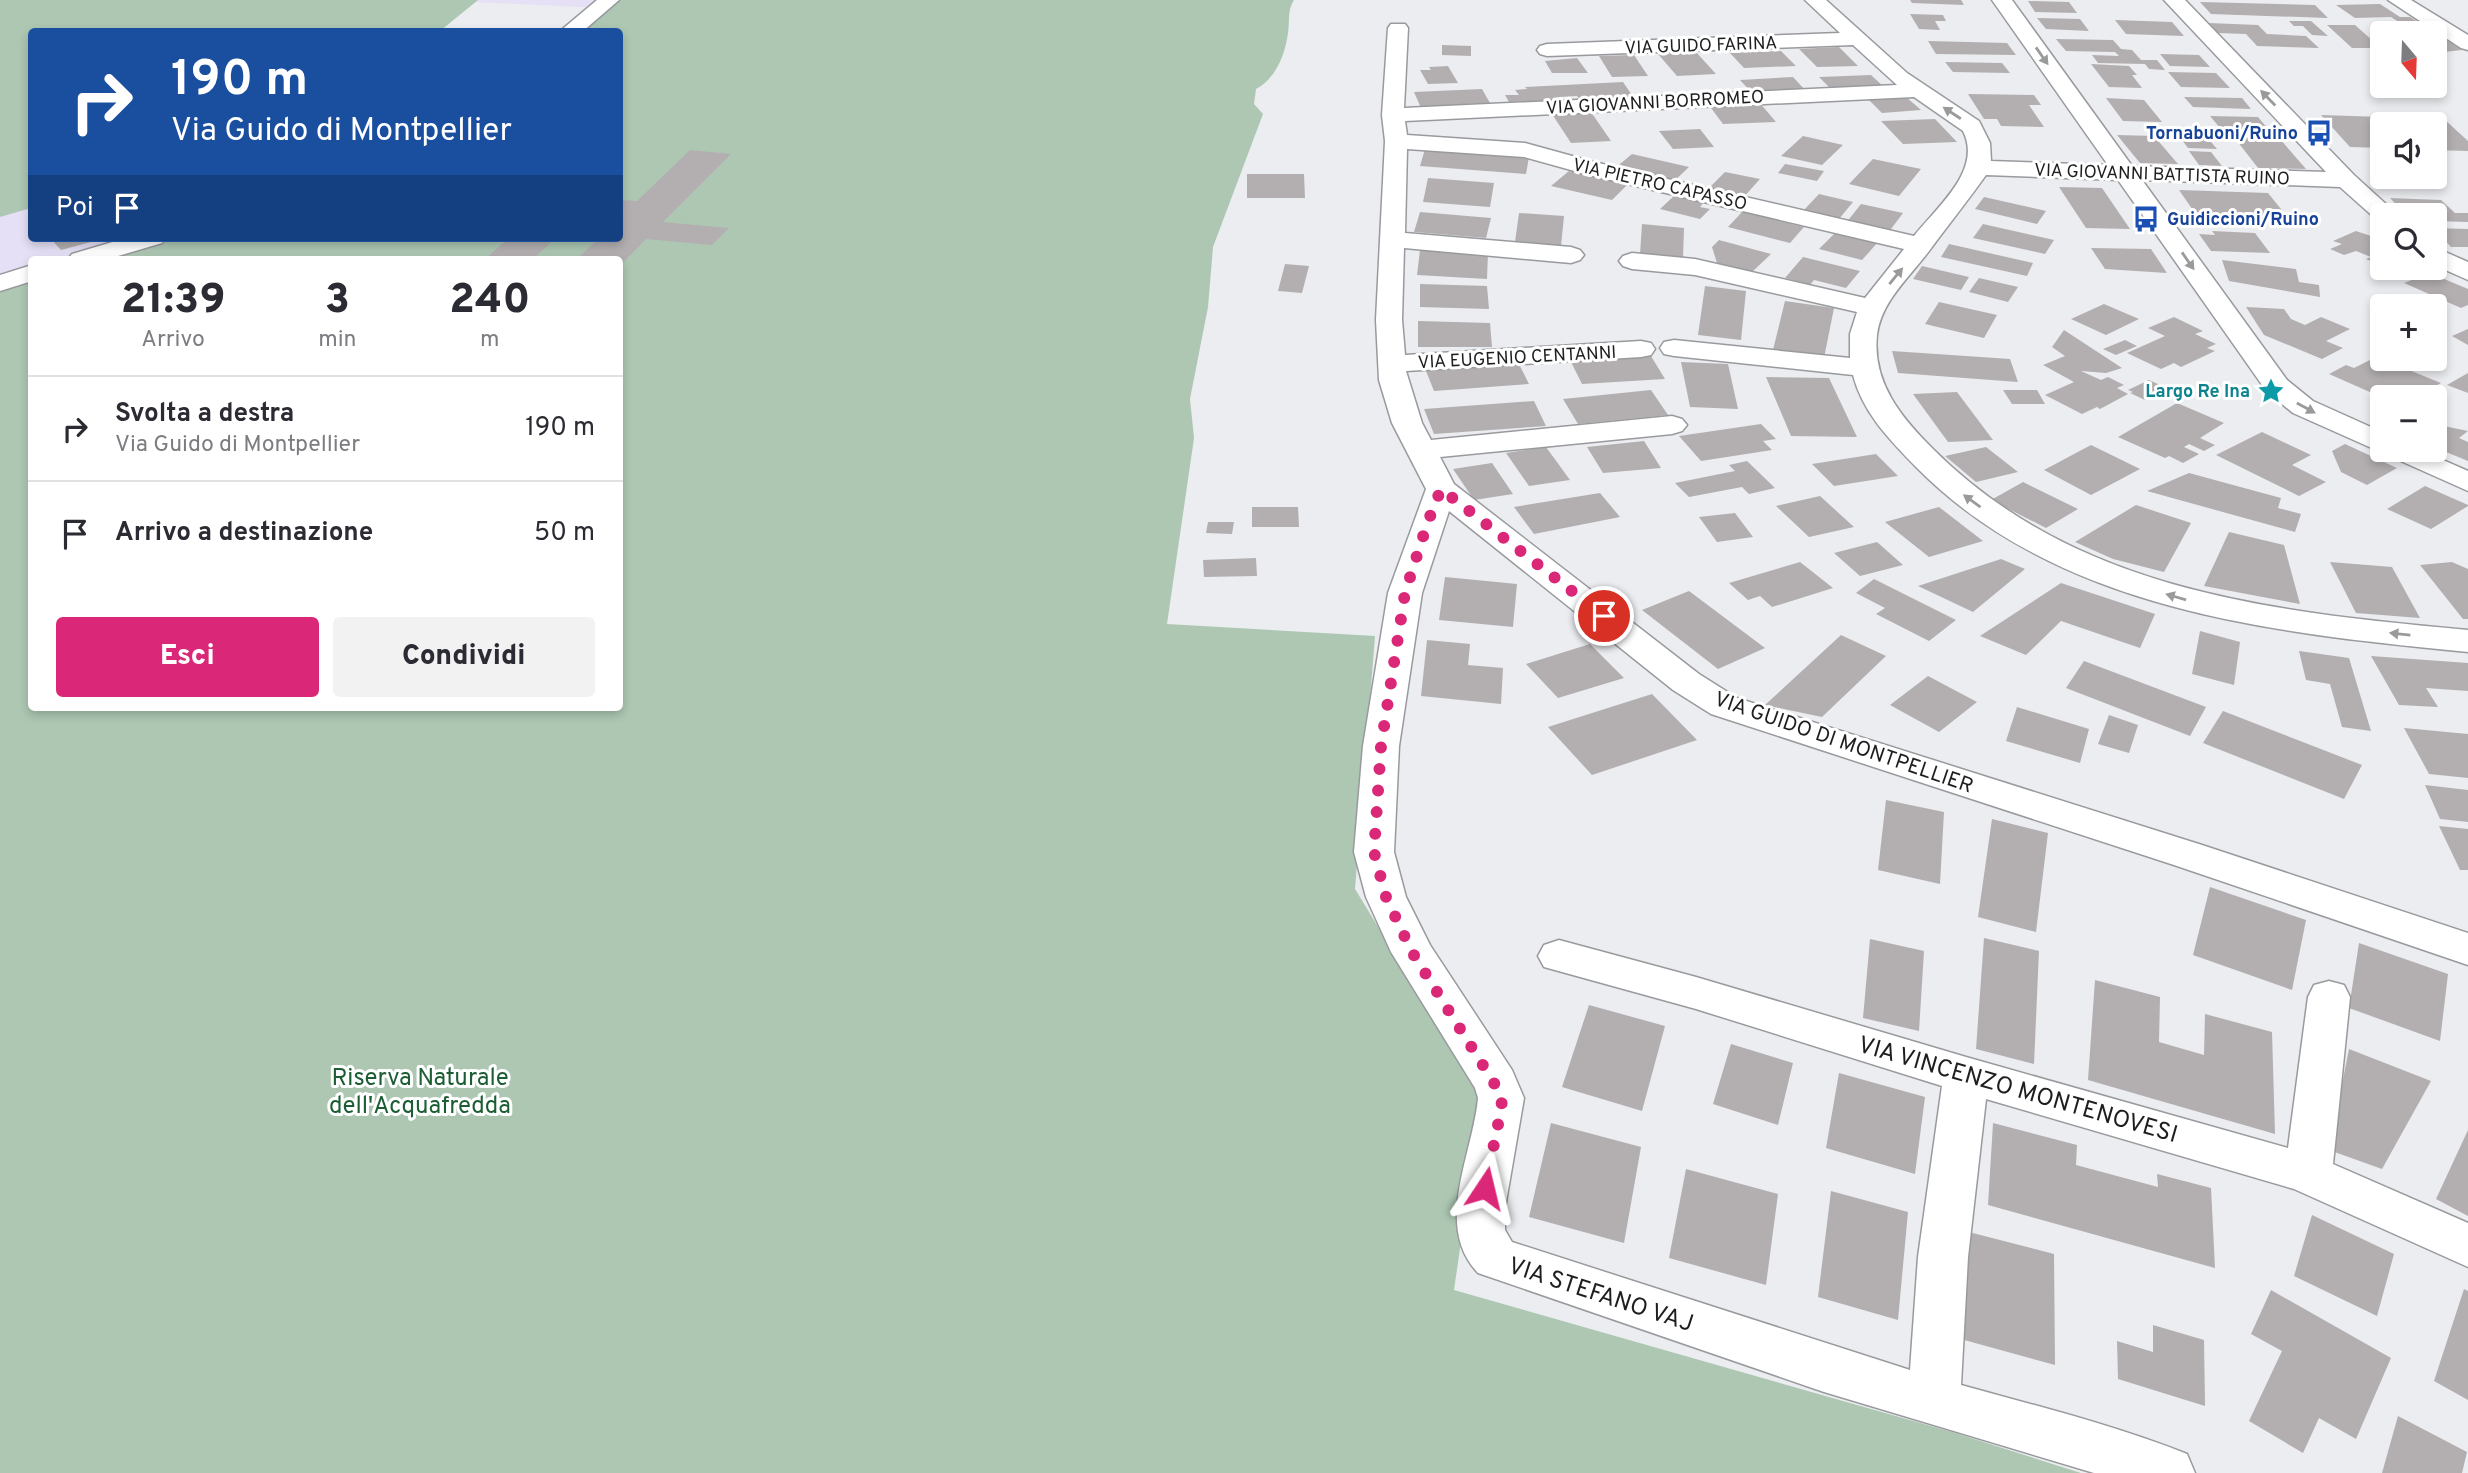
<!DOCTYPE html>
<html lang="it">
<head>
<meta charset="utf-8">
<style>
  :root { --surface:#fff; --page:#f2f2f3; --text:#2b2b33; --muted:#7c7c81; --line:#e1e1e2; --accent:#db2777 }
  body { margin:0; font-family:Overpass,sans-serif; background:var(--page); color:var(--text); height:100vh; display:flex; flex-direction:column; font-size:26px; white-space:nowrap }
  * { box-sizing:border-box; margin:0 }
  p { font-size:23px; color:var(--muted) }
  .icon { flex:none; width:38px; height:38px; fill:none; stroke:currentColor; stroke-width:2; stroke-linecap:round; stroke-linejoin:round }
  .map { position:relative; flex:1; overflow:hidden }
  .side { position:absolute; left:28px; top:256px; width:595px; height:455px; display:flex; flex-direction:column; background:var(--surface); border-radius:7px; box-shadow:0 4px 10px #0003 }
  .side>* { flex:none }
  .guide { position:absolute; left:28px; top:28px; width:595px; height:214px; border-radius:7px; box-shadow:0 4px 10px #0003; background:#1a4fa0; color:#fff; overflow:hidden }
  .needle { width:46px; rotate:161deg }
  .tools { position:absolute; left:2370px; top:21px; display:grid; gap:14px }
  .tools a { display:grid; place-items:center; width:77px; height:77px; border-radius:7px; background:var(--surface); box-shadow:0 4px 10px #0003; font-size:35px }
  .pin { position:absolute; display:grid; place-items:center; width:60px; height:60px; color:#fff; margin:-30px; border:4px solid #fff; border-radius:50%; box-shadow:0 2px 7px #0007 }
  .me { position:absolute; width:77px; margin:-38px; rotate:10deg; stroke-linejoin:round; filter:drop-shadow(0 0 5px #0008) }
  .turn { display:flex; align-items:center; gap:24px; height:147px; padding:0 28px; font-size:32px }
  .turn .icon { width:91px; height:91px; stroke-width:2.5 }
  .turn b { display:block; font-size:49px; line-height:60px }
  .then { display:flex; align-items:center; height:66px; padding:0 28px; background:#0003; gap:14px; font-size:26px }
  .eta { display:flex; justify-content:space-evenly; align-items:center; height:119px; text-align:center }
  .eta b { font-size:42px; font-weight:800; line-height:49px }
  .button { display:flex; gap:14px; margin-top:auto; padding:14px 28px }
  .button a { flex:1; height:80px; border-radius:7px; background:var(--accent); color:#fff; font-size:28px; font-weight:800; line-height:80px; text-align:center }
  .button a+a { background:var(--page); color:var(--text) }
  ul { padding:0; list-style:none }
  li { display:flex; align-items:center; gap:21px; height:105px; padding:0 28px; border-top:2px solid var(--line) }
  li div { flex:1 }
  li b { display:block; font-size:26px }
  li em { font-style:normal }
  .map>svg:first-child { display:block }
</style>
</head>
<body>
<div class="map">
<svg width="2468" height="1473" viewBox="0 0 2468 1473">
  <rect width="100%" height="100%" fill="#ebedf0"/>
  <path fill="#e5e0f5" d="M477,0h132l-9,8 -125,-6z
    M31,208l1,30h121l-72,21h-49l-1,14 -31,10v-68z"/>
  <path fill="#adc7b3" d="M0,0h478l-38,31 -408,1 -1,176 -31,9z
    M618,0h676c-7,11 -4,21 -6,33 -3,22 -12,45 -32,56l-2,15 9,10 -50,133 -5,60 -18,92 4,39 -27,186 208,12 -20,253 127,208 -28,193 498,142 129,41h-2081v-1187l31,-10 1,431h588v-448h-529l72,-21h457v-206l-40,-1z"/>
  <path fill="#b3afb0" d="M1910,0h51l3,5 -52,-2z
    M2028,1l41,1 8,11 -42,-1z
    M2200,2l115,3 13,13 -117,-4z
    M2380,4l20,13h10l52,33 -18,2 -10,-7v-12h-18l-25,-16 -36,1 -19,-13z
    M1910,14l33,1 3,6h-11l5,9 -21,-1z
    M2037,18l43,1 9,12 -43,-2z
    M2115,20l57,2 12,14 -58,-2z
    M2289,21h22l17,15 -16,-1 -9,-9h-9z
    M2209,23l49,2 9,9 39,2 13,12 -62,-2 -11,-12 -28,-1z
    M2327,25h28l26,23h-29z
    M2056,39l57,1 8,9 11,1 9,10h16l8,10 -16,-1 -4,-5 -47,-1 -6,-8 27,1 -4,-4 -49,-1z
    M1928,41l79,2 9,12 -80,-1z
    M1442,45l29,1v10l-29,-1z
    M1839,47l19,19 -41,1 -18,-18z
    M1781,51l15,15 -52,2 -14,-15z
    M1696,52l20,22 -39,2 -19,-22z
    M2160,54l39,1 11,12 -40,-1z
    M1634,55l14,21 -36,1 -13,-21z
    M1577,58l11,15h-36l-7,-12z
    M1945,62l57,1 8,10 -57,-1z
    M2091,64l38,2 8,9h-5l10,13 -33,-1z
    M1448,66l10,17 -30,1 -8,-14h11l-2,-3z
    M2168,72l48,1 14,15 -49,-1z
    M1871,75l13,12 -52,3 -13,-13z
    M1793,77l13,14 -54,2 -12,-13z
    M1623,82l11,16 -54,2 -3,-4 -18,1 2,3 -52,2 -4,-7h14l-4,-5 12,-1 -2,-2z
    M1482,89l8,14 -23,1 2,2 -48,2 -7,-16z
    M1968,94l66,1 7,10h-12l15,22 -43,-1 -4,-7h-13z
    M1905,96l16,14 -39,3 -15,-15z
    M2184,97l58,1 9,11 -58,-2z
    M2106,98l38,2 18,22 -39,-1z
    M1759,102l17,20 -53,2 -15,-20z
    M1591,112l20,29 -40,2 -19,-29z
    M2321,115l123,4 24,22v10l-34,-1v-26h-52v24l-32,-1z
    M2210,116l48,1 11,13 -49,-2z
    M1935,119l22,23 -54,2 -22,-23z
    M1700,129l14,18 -41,2 -14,-18z
    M2117,135l37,1 24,28 -38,-1z
    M1803,136l40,9 -21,20 -41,-9z
    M2179,136l28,1 10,12 -29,-1z
    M2234,137l46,2 26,30 -48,-1z
    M1425,149l104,8 -3,17 -106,-8z
    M690,150l41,4 -68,68 66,6 -17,17 -66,-6 -26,27v-7h-43l22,-21h21v-20l4,-4 -4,-1v-13l17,1z
    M2189,151l22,1 11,14 -23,-1z
    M1632,154l57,13 -17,16 -58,-14z
    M1873,159l48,10 -22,27 -50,-12z
    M1785,164l39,7 -7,10 -39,-8z
    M1569,171l59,13 -16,16 -61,-14z
    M1725,172l35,7 -18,20 -36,-8z
    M1247,174h57l1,24h-58z
    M2383,177h44l6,5 -46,-1z
    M1428,178l66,5 -4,24 -67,-5z
    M2059,187l43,1 28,41 -44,-1z
    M2179,190l89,3 21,26 -92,-3z
    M1819,194l34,8 -14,17 -36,-8z
    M1675,195l29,7 -4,5 10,2 -10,10 -40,-10z
    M1984,197l62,14 -9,13 -62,-15z
    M2390,198l51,2 14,13h13v9l-34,-1v-6h-28z
    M1861,204l42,9 -15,20 -42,-10z
    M1420,212l71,6 -5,20 -72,-6z
    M1742,212l62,15 -14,16 -62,-16z
    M1519,213l45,3 -3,30 -46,-4z
    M1642,224l42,4 -1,30 -43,-4z
    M1983,224l71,16 -9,14 -72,-16z
    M2434,228l34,1v18h-17z
    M1837,231l42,10 -17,19 -43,-11z
    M2212,231l43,2 15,20 -59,-2 -12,-17 16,1z
    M2356,231l21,7 -7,3 12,5v20l-16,-7 5,-2 -15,-6 -12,4 -14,-6 12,-5 -9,-3z
    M50,238h52v1l-41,11z
    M509,238h47l-23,21h-48z
    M1719,240l52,14 -19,18 -35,-9 -5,-16z
    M1949,244l84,19 -6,13 -86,-19z
    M2091,248l60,1 16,24 -62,-4z
    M1420,250l68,3 -1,26 -70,-4z
    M1803,257l57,14 -14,17 -32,-8 -4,5 -25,-7z
    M2222,260l74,9 3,13 20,3 1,12 -91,-16z
    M1285,264l24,2 -7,27 -24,-2z
    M1922,266l47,11 -8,13 -48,-11z
    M2399,268h19l50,21v16l-7,3 -57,-25 15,-6z
    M1979,278l39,9 -10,15 -39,-10z
    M1420,284l67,2 2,23 -69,-2z
    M1705,286l41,5 -5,49 -43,-5z
    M1785,301l49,7 -10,50 -51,-8z
    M1939,302l58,13 -13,23 -59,-14z
    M2104,304l35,15 -33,16 -35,-16z
    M2246,307l38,2 7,10 14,6 16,-8 29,12 -24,12 17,7 -21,11 -58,-24z
    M2174,317l29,14 -8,3 21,10 -9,4 8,3 -34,16 -7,-4 -13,6 -34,-16 38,-17 -17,-8z
    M1418,321l72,2 2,24h-74z
    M2468,329v16l-16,-9z
    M2064,330l58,38 -16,5 -25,-2 20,9 7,-3 16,8 -7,3 11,6 -28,15 -3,-2 -15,7 -37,-19 29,-13 -31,-17 22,-9 -13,-9z
    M2125,340l12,6 -21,9 -13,-6z
    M1892,351l118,8 8,23 -120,-9z
    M1651,356l14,23 -83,5 -12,-24z
    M2378,356l4,3 59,24 -16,9 7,3 -5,2h-46l-52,-23 17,-9 8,3z
    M1518,362l11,22 -95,7 -8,-20z
    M1681,362l47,2 10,45 -48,-2z
    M2468,373v20l-21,-8z
    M1766,377l63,1 28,59 -66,-1z
    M2149,380l20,9 -24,11 -15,-7 3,-1 -5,-2z
    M1651,390l17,25 -90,9 -15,-25z
    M2003,390h34l8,14h-33z
    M1957,392l36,48 -45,2 -35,-48z
    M1534,401l12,25 -112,8 -10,-25z
    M2177,403l47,20 -24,15 15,7 -11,6 -15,-7 -5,3 15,7 -16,9 -14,-7 -4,2 -47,-21z
    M1761,424l15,15 -13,2 9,9 -71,11 -22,-25z
    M2439,425l29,6 -9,7 9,4v19l-22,-9 -6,2 -6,-3v-23z
    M2262,432l49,23 -19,10 34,17 -27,14 -83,-41z
    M1644,441l17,27 -58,5 -16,-26z
    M2345,444l52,24 -30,17 -26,-13 -9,-21z
    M2091,445l49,24 -49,26 -47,-25z
    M1546,447l24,33 -41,6 -23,-33z
    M1986,447l32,25 -42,10 -31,-26z
    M1876,454l22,22 -64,10 -22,-22z
    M1747,461l28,27 -26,6 -7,-7 -53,10 -14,-14 60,-12 -6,-6z
    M1492,463l21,31 -39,6 -21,-31z
    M2189,473l92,25 -3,10 23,6 -6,18 -148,-41z
    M2023,482l55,27 -32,19 -55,-28z
    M2425,486l43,19v1l-37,23 -44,-20z
    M1600,493l20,24 -86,17 -20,-27z
    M1820,496l34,31 -45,10 -33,-31z
    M2136,505l55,18 -27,49 -51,-13 -38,-17z
    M1252,507h46l1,20h-47z
    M1939,507l44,34 -54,16 -44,-35z
    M1735,513l18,24 -36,5 -18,-25z
    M1208,522h26l-2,12 -26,-1z
    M2229,532l55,13 16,59 -96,-18z
    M1877,542l26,23 -43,11 -26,-23z
    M1256,558l1,18 -53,1 -1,-17z
    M2001,559l24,10 -52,43 -55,-26z
    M1800,562l33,26 -61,19 -12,-11 -12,4 -19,-17z
    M2330,562l62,5 28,51 -64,-5z
    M2452,562l16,7v50h-5l-43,-54z
    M1445,577l72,7 -4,43 -74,-7z
    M1874,579l82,41 -27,21 -53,-27 9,-6 -29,-15z
    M2061,583l94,31 -15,34 -79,-27 -35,34 -46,-19z
    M1689,591l76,57 -47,21 -76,-59z
    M2200,631l40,11 -6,43 -42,-11z
    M1841,635l45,21 -64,61 -57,-12z
    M1427,640l43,4 -2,21 35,3 -2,36 -80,-8z
    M1590,644l34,34 -66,20 -32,-34z
    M2299,651l50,7 22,73 -29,-4 -12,-43 -24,-4z
    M2371,656l97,7v28l-42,-3 12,19 -39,-2z
    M2084,661l122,46 -16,29 -124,-48z
    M1928,676l49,26 -38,30 -49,-27z
    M1652,694l45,46 -105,35 -44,-48z
    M2017,707l72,22 -9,34 -74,-22z
    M2223,711l139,54 -18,34 -141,-56z
    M2109,715l29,10 -9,28 -31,-9z
    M2404,728l64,6v44l-39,-4z
    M2425,785l43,5v32l-28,-3z
    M1886,800l58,12 -4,72 -62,-14z
    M1992,819l56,14 -12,99 -58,-15z
    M2439,826l29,3v41h-8z
    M2210,887l96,33 -14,70 -99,-35z
    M1984,938l55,13 -5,113 -58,-15z
    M1870,939l54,12 -5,80 -56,-13z
    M2359,943l89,31 -8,67 -91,-33z
    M2095,980l65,17 -1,45 45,13 1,-41 67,18 3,102 -187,-54z
    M1589,1005l76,21 -23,85 -80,-24z
    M1731,1044l62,19 -15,62 -65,-21z
    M2349,1049l82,32 -49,88 -53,-19z
    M1839,1073l86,24 -10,77 -89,-26z
    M1551,1123l90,24 -17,96 -95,-26z
    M1993,1123l84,22 -1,20 82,22 -1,-13 54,14 4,80 -227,-63z
    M2468,1130v86l-32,-17z
    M1686,1169l92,25 -12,91 -97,-27z
    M1831,1191l77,21 -10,108 -80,-23z
    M2312,1215l82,39 -17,62 -83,-40z
    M1961,1230l93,24 1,111 -98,-27z
    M2464,1289l4,2v109l-34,-19z
    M2271,1290l120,68 -35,81 -37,-21 -16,35 -54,-32 33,-70 -31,-17z
    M2153,1325l51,15 1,66 -87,-27 -1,-38 36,11z
    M2398,1416l69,36 -5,21h-80z"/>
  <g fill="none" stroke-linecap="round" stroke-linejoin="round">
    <g stroke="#989a9d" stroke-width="3">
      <path id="minor" d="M597,0h22l-37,32h-23z
        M1805,0h21l81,73 72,48 11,22 1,18 117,4 -116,-165h20l120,166 194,6 -162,-172h21l169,175 44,40h-16v6l-5,-1 -37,-33 -198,-7 145,200 26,21 69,31v18h38l48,21v20l-175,-78 -26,-21 -149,-212 -132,-5c-17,24 -37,49 -54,72 -19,27 -51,53 -55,88 -5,48 25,83 56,114 144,144 343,163 535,181v22c-192,-19 -410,-40 -553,-186 -26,-27 -52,-53 -62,-91l-179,-19 -10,-2 -4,-6 4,-6 10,-2 176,18v-24l7,-22 -162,-37 -63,-6 -9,-3 -4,-5 4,-5 9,-3 63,6 170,39 39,-49 -315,-74 -65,-18 -117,-8 -2,84 166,14 9,3 4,5 -4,5 -9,3 -167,-15 -2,72 3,35 236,-14 10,2 4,6 -4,6 -10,2 -235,14 16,52 9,17 241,-24 10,3 5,6 -5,6 -10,3 -232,23 14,27 245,190 38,24 465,147 266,88v32l-294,-100 -463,-151 -38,-24 -224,-179 -27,82 -23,153 -5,106 12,45 24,48 82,125 12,28 -19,110v22l7,12 398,128 8,-113 24,-171 -246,-77 -152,-42 -6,-11 6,-11 15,-5 137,37 270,80 322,91 20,-151 6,-12 15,-4 15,4 6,12 -17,167 135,59v44l-174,-78 -308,-90 -18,158 -7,128c76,21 153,40 226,69l8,19h-101l-270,-81 -346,-119c-45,-47 -5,-119 0,-175l-3,-10 -84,-136 -25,-55 -12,-45 9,-106 25,-153 38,-104 -34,-66 -13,-43 -3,-60 9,-179 -3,-26 6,-87 3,-4h14l3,4 -4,80 493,-23 -44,-40 -306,11 -7,-2 -3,-4 3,-4 7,-2 293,-11zM1914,97l49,34c20,39 -26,76 -49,105l-320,-74 -69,-19 -118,-8 -2,-14z
        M2388,0h23l57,35v15l-7,-2z
        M126,238h39l-3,5 -54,16h-40l4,-5z
        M2434,247l34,15v18l-34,-15z
        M32,265v16l-32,10v-16z"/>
    </g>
    <use href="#minor" fill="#fff" fill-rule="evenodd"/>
  </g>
  <defs><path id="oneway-solid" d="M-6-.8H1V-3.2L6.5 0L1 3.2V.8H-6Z" transform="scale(1.75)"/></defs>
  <g fill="#999a9a">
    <use href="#oneway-solid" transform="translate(2042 56) rotate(55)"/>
    <use href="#oneway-solid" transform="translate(2268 98) rotate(-134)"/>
    <use href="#oneway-solid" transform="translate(1952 113) rotate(-147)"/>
    <use href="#oneway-solid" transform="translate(2188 261) rotate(55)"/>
    <use href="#oneway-solid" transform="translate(1896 276) rotate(-51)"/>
    <use href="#oneway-solid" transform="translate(2306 408) rotate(29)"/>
    <use href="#oneway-solid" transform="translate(1972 501) rotate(-144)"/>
    <use href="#oneway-solid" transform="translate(2176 597) rotate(-164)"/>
    <use href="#oneway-solid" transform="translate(2400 634) rotate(-174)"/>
  </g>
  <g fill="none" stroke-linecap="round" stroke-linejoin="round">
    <path stroke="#db2777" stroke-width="12" stroke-dasharray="0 21.6" d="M1485,1188l17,-83 -3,-14 -87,-139 -26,-55 -12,-45 7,-106 24,-153 22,-69 14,-35 163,127"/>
  </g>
  <defs>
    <g id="bus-bare" transform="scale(2.1)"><path d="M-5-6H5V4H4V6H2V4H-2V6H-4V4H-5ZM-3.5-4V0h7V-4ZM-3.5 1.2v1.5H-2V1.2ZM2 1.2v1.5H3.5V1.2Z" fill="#1a4fb4" stroke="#fff" stroke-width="2.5" paint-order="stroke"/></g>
    <g id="sight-bare" transform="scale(2.1)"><path d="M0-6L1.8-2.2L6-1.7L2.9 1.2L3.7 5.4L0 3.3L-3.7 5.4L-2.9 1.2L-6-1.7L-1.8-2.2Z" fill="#0f9aa8" stroke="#fff" stroke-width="2.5" paint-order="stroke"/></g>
  </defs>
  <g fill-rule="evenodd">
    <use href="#bus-bare" x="2319" y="133"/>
    <use href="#bus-bare" x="2146" y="219"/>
    <use href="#sight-bare" x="2271" y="391"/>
  </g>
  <g text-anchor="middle" stroke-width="6" stroke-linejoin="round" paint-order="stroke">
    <g font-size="18" fill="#1d1e1f" stroke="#fff">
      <text transform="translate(1701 45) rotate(-2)" y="6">VIA GUIDO FARINA</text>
      <text transform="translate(1655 102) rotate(-3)" y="6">VIA GIOVANNI BORROMEO</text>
      <text transform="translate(2162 174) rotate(2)" y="6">VIA GIOVANNI BATTISTA RUINO</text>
      <text transform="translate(1660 184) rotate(13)" y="6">VIA PIETRO CAPASSO</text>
      <text transform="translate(1517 357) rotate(-3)" y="6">VIA EUGENIO CENTANNI</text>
    </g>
    <g font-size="18" font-weight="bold" fill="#164399" stroke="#fff" text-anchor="end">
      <text x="2298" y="139">Tornabuoni/Ruino</text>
      <text x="2167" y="225" text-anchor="start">Guidiccioni/Ruino</text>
    </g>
    <g font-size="18" font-weight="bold" fill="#0d838f" stroke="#fff" text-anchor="end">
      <text x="2250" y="397">Largo Re Ina</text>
    </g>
    <g font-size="21" fill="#1d1e1f" stroke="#fff">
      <text transform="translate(1844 742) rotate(19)" y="7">VIA GUIDO DI MONTPELLIER</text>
    </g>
    <g font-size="24" fill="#1c5d33" stroke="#fff">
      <text x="420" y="1085">Riserva Naturale<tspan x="420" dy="28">dell'Acquafredda</tspan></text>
    </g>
    <g font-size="24" fill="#1d1e1f" stroke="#fff">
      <text transform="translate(2018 1089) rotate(16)" y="8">VIA VINCENZO MONTENOVESI</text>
      <text transform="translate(1601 1294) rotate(18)" y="8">VIA STEFANO VAJ</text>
    </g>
  </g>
</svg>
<div class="tools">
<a><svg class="needle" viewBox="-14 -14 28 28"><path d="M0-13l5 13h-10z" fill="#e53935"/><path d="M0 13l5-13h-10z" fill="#7c7c81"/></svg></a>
<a><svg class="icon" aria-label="sound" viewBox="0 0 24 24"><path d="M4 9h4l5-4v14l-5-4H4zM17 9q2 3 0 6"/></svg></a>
<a><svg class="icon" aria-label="search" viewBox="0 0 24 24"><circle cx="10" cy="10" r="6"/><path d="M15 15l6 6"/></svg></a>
<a>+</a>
<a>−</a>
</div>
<div class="pin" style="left:1604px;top:616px;background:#d93025"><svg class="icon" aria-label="arrive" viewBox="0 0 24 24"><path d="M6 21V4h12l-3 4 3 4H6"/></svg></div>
<svg class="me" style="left:1485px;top:1188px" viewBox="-20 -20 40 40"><path d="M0-17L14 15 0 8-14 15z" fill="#db2777" stroke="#fff" stroke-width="4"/></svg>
<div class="guide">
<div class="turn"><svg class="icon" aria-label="right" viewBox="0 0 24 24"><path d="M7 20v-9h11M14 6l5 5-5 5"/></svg><div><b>190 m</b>Via Guido di Montpellier</div></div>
<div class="then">Poi<svg class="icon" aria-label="arrive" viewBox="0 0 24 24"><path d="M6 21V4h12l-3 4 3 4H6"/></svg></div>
</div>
<section class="side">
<div class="eta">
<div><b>21:39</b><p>Arrivo</p></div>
<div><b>3</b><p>min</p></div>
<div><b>240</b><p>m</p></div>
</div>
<ul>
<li><svg class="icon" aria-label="right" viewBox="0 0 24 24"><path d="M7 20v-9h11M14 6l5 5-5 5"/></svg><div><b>Svolta a destra</b><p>Via Guido di Montpellier</p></div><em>190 m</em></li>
<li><svg class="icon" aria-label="arrive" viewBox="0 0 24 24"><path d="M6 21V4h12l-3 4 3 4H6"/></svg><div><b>Arrivo a destinazione</b></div><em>50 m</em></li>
</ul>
<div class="button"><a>Esci</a><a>Condividi</a></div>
</section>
</div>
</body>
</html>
